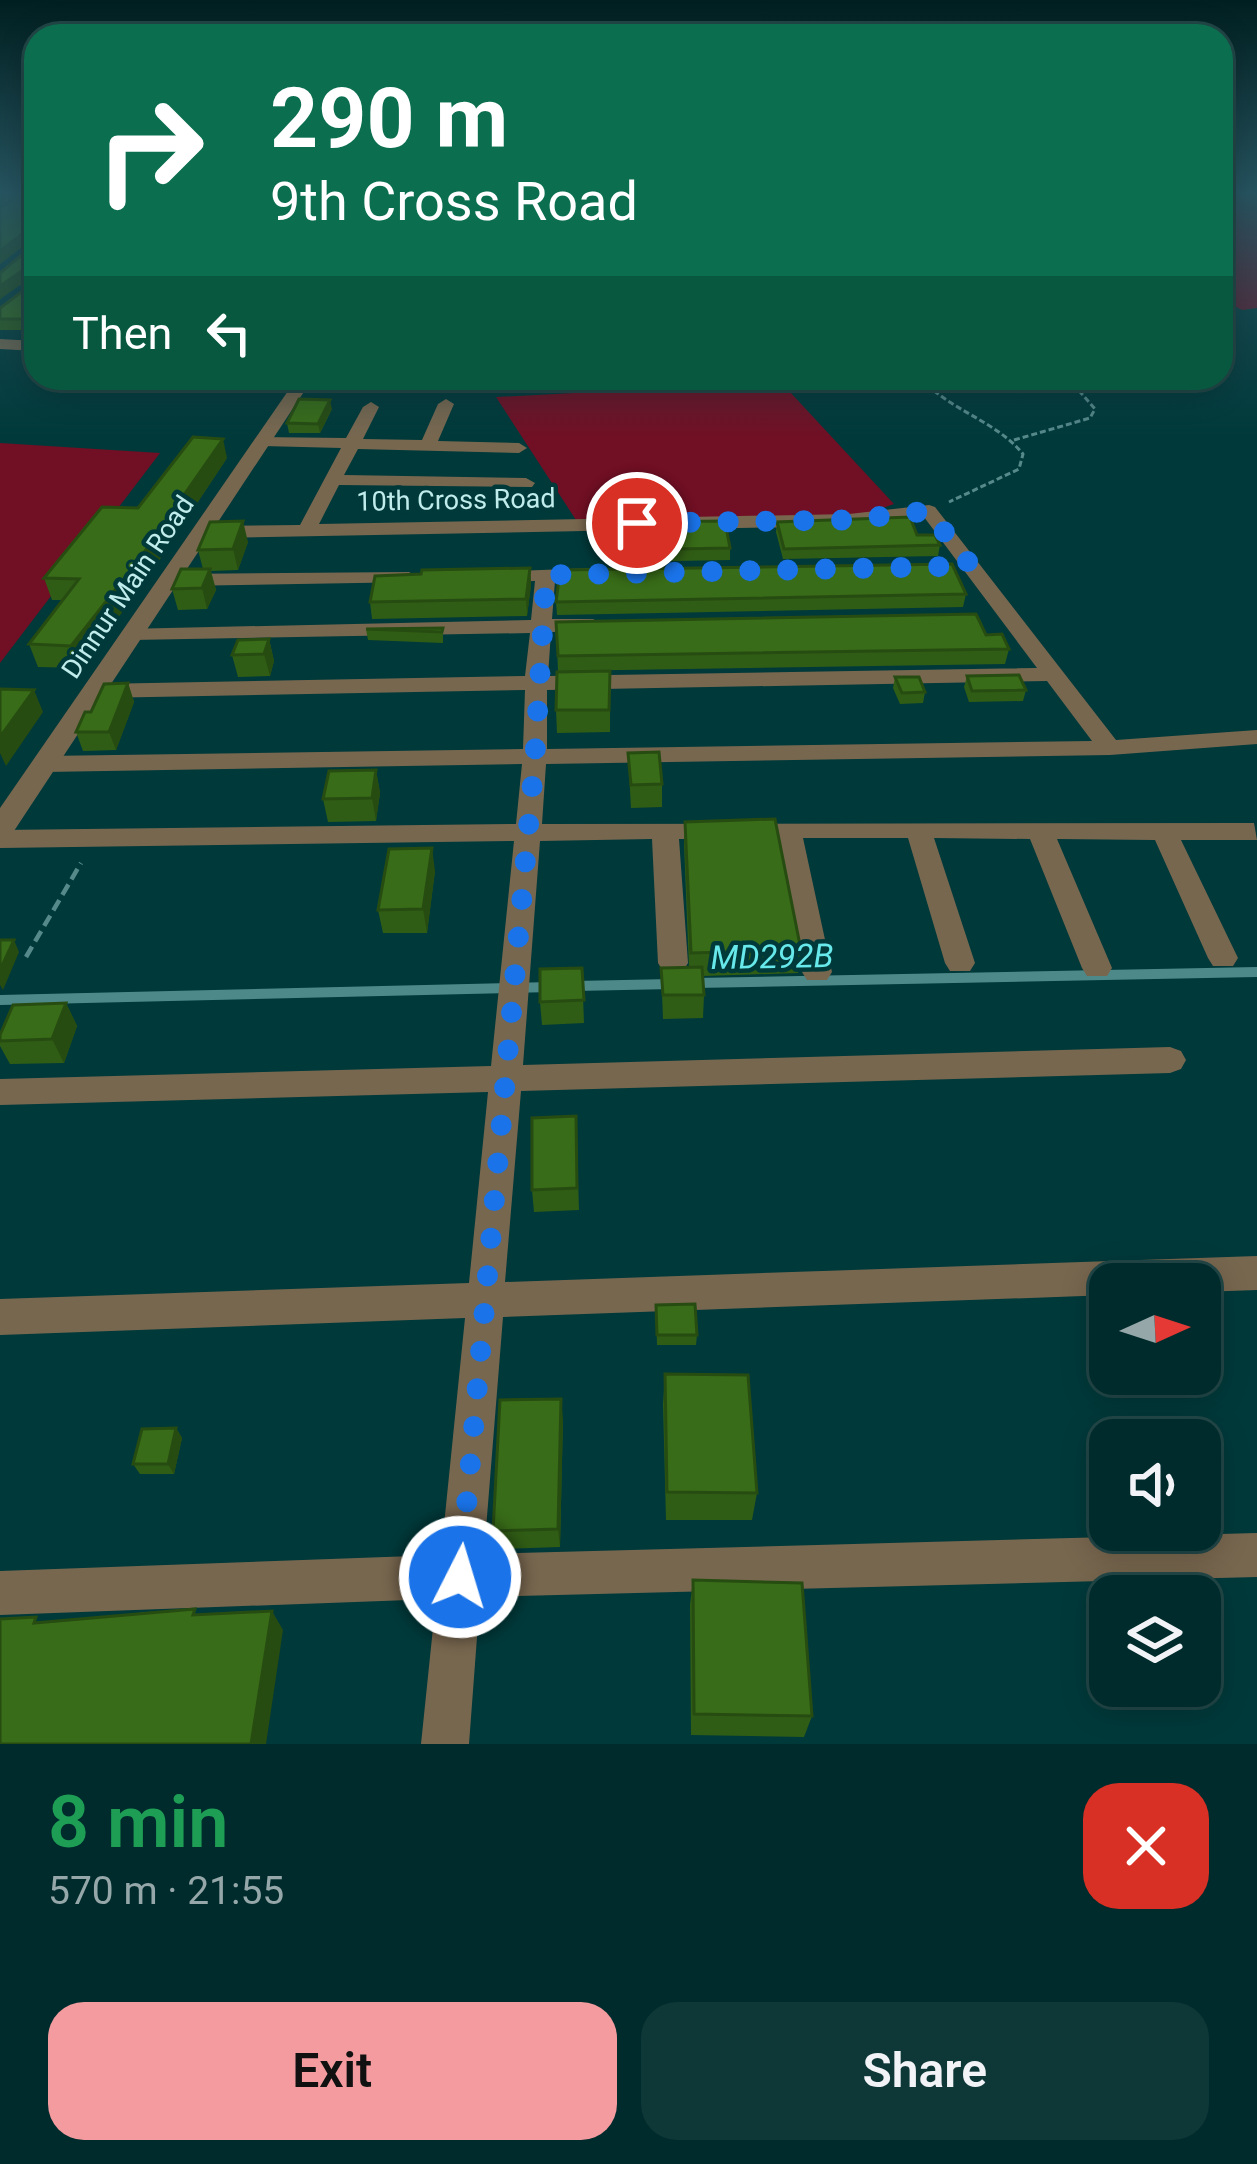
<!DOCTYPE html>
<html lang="en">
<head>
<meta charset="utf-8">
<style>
  :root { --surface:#002b2c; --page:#0e3738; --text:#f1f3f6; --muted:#95a7a9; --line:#224748; --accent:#f49b9f }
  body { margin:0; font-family:Roboto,sans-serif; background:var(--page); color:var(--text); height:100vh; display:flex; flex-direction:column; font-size:45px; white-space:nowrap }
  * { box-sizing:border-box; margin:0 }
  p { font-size:39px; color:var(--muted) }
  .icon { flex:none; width:66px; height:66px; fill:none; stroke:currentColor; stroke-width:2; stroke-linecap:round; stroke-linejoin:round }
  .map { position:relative; height:1744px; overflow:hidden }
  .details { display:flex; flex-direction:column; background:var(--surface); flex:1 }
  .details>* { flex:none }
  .hud { position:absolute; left:24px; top:24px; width:1209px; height:366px; border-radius:36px; box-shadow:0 6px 30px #0003,0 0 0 3px var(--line); background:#0b6e4f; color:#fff; overflow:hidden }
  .needle { width:78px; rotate:87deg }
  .fabs { position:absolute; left:1089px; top:1263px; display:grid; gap:24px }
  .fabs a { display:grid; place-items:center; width:132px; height:132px; border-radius:24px; background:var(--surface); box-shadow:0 6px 30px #0003,0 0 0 3px var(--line); font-size:60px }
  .pin { position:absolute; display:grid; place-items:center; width:102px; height:102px; color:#fff; margin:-51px; border:6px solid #fff; border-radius:50%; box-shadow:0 3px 12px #0007 }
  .me { position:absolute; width:132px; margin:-66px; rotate:5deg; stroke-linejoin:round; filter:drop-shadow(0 0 9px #0008) }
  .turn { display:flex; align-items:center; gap:42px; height:252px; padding:0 48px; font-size:54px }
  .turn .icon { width:156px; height:156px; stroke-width:2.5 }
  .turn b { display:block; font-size:84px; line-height:102px }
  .then { display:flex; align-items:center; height:114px; padding:0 48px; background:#0003; gap:24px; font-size:45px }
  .round { display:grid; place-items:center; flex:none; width:126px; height:126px; border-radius:36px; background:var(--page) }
  .summary { display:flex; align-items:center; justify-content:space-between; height:204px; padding:0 48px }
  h1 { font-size:72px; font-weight:600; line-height:90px; color:#1e9e55 }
  .action { display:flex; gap:24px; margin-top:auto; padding:24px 48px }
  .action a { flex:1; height:138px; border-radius:36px; background:var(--accent); color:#111; font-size:48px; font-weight:600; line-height:138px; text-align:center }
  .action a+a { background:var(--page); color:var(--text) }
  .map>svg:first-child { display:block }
</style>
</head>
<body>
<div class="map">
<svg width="1257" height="1744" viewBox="0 0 1257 1744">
  <rect width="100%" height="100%" fill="#00393a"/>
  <path fill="#710f24" d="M1221,195h36v113l-15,2 -21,-11z
    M564,378h65l4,10 144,-10 117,126 -31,11 -287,5 -80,-123 78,-4z
    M0,443l160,10 -160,210z"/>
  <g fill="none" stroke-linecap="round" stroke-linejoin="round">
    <path stroke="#4e8989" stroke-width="10" d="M695,983l562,-11
      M575,986l97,-2
      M0,1000l552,-13"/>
    <path stroke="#56898a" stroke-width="3" stroke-dasharray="6 3" stroke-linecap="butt" d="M921,378c29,33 74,42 102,76l-4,15 -70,33
      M1014,440l76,-22 5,-9 -27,-31"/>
    <path stroke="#56898a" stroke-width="4.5" stroke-dasharray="12 6" stroke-linecap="butt" d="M26,957l55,-94"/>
    <path fill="#78674f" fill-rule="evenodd" d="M0,277h36v8h-36z
      M446,399l8,5 -16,37 81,2 8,5 -8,5 -161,-4 -14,26 182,3 9,5 -3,4 -193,-2 -20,39 530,-10 80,-9 6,2 181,233 141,-10v14l-147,11 -564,9 -4,60 712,-1 3,17h-76l57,118 -5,8h-20l-5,-8 -53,-118 -98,-1 55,129 -5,8h-20l-5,-8 -52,-129 -96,-1 41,125 -5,8h-20l-5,-8 -37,-125h-105l29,134 -5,8h-20l-5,-8 -25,-134 -98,1 9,124 -5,8h-20l-5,-8 -6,-124 -112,2 -17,224 647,-18 11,4 5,9 -5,9 -11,4 -649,18 -16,191 752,-26v34l-57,2v-8h-90v11l-607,22 -19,237 773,-21v44l-777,20 -11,147h-48l15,-145 -436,16v-44l441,-16 24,-237 -465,17v-36l469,-16 19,-191 -488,13v-26l491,-13 23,-225 -514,7v-18l516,-6 6,-60 -477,8 -12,-8 12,-8 478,-7 2,-59 -427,8 -11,-7 11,-7 427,-8 5,-43 -398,7 -8,-1v-10l407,-9 4,-39 -39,1 -10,-6 3,-4 106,-4 7,2v8l-47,3 -3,38h41l11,6 -11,6 -42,1 -3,44 489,-8 -113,-151 -75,9 -637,12 -9,-6 9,-6 88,-1 41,-77 -78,-2 -8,-5 2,-4 89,1 17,-31 8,-5 8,5 -16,32 59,1 16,-36zM1047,681l45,60 -545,8v-59z
      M409,572l10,6 -3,4 -238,4 -10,-6 10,-6z"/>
    <path fill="#78674f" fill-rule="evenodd" d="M0,339l36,2v10l-36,-2z
      M297,378h16l-303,459 -10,2v-31z"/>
  </g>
  <path fill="#305d15" d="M0,195h36v135h-36v-22l35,-26 -1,-7 -34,24v-26l36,-30 -1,-6 -35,27z
    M332,409l-12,24h-31l-2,-10z
    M227,458l-83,125 -64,85 -42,-1 -9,-23 34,-44h-11l-8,-22 94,-70z
    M644,522l86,26v12l-110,2 -1,-23 25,-1z
    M777,522l140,13 23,10 -2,11 -155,3 -7,-27z
    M248,542l-10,28 -27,1 5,19 -9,19 -29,1 -6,-21 31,-20 -5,-19z
    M530,568l1,17 -4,31 -155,3 -2,-17 51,-28z
    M966,594l-3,13 -406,8 -1,-13z
    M556,622l430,13 23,14 -4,15 -447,7z
    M443,628v15l-75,-3 -2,-11z
    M269,639l5,22 -4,15 -32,1 -6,-22z
    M610,671v61l-53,1 -1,-23z
    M967,676l59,14 -3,11 -54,1 -5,-15z
    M895,677l30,15 -2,11 -23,1 -7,-16z
    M128,683l6,19 -18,48 -33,1 -7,-19z
    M628,753l34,31v23l-31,1z
    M376,770l4,23 -4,28 -48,1 -5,-23z
    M685,822l116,128 -3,23 -95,3 1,19 -1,23 -40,1 -2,-51 28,-1 -5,-122z
    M435,871l-8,62h-44l-5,-23z
    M582,968l2,55 -42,2 -2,-23z
    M66,1003l11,23 -13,37 -54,1 -10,-18v-11z
    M576,1116l3,94 -45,2 -2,-22z
    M656,1305l41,30 -1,10h-39z
    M665,1374l92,119 -5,27h-86l-3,-116z
    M563,1419l-3,128 -63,2 -4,-18z
    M176,1428l6,10 -8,36h-34l-7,-10z
    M693,1580l119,136 -8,21 -113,-2 -1,-130z"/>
  <path fill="#274c11" d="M33,226l3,10 -36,28v-13z
    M33,263l3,11 -36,25v-13z
    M330,400l2,9 -12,24 -2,-9z
    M223,439l4,19 -83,125 -64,85 -9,-22z
    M243,521l5,21 -10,28 -5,-21z
    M530,568l1,17 -4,31 -1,-17z
    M210,569l6,21 -9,19 -5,-21z
    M269,639l5,22 -4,15 -6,-22z
    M128,683l6,19 -18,48 -7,-18z
    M34,690l9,22 -37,54 -6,-13v-16z
    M376,770l4,23 -4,28 -4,-23z
    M432,848l3,23 -8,62 -4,-24z
    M14,940l5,12 -16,38 -3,-5v-15z
    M66,1003l11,23 -13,37 -12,-24z
    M561,1399l2,20 -3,128 -2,-18z
    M176,1428l6,10 -8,36 -6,-10z
    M272,1611l11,19 -17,114h-15z"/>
  <path fill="#386c18" stroke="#274c11" stroke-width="3" d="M0,195h36v124h-36v-11l35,-26 -2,-19 -33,23v-13l36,-30 -3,-17 -33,25v-43l8,-6h-8z
    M299,399l31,1 -12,24 -31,-1z
    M193,437l30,2 -85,122 -67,85 -42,-2 50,-65 -35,-1 58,-71 36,1z
    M910,517l7,18h18l5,10 -156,4 -7,-27z
    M243,521l-10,28 -35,1 12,-28z
    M725,521l5,27 -110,2 -1,-11 26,-1 -1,-16z
    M952,564l14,30 -410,8 4,-32z
    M530,568l-4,31 -156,3 5,-26 46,-2 1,-4z
    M181,569h29l-8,19 -30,1z
    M976,614l10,21 16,-1 7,15 -451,7 -2,-34z
    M443,628l-1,4 -76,-3z
    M269,639l-5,15 -32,1 6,-15z
    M610,671l-1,39h-53l1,-38z
    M1019,675l7,15 -54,1 -5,-15z
    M895,677h24l6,15 -23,1z
    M128,683l-19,49h-33l9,-20h6l13,-28z
    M0,689l34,1 -34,47z
    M659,752l3,32 -31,1 -3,-32z
    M376,770l-4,28 -49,1 6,-28z
    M775,819l26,131 -110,3 -6,-131z
    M432,848l-9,61 -45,1 11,-61z
    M0,940h14l-14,30z
    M702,967l2,28h-41l-2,-27z
    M582,968l2,32 -44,2v-33z
    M66,1003l-14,36 -52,2v-6l13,-30z
    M576,1116l1,72 -45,2v-72z
    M695,1304l2,31h-40l-1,-30z
    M665,1374l83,1 9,118 -90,-1z
    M561,1399l-3,130 -65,2 7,-131z
    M176,1428l-8,36h-35l9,-35z
    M693,1580l109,3 10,133 -118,-2z
    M195,1609l-2,6 79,-4 -21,133h-251v-125l36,-2 -2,6z"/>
  <linearGradient id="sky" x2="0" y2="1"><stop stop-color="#001f20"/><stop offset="0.44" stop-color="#265460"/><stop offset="1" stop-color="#265460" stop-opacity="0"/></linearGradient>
  <rect width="1257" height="439" fill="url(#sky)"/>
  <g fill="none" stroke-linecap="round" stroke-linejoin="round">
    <path stroke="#1a73e8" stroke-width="21" stroke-dasharray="0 37.8" d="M460,1577l75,-822 11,-180 425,-9 -43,-55 -79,9 -212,3"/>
  </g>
  <g text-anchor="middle" stroke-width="9" stroke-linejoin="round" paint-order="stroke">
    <g font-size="27" fill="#c0ecec" stroke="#00393a">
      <text transform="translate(456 500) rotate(-1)" y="9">10th Cross Road</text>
      <text transform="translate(128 587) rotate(-56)" y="9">Dinnur Main Road</text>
    </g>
    <g font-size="33" font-style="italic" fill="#67e8ea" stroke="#00393a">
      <text transform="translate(772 956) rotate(-1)" y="12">MD292B</text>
    </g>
  </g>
</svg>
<div class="fabs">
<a><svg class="needle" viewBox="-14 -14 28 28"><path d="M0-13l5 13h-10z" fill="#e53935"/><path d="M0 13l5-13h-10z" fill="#95a7a9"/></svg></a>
<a><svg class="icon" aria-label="sound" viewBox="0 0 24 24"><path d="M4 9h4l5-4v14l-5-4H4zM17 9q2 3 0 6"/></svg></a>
<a><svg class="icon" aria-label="layers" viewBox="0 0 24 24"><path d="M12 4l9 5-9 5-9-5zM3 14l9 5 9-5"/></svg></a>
</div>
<div class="pin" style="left:637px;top:523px;background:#d93025"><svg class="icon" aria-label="arrive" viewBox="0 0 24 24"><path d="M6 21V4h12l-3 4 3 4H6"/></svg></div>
<svg class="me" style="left:460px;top:1577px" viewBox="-20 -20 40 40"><circle r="17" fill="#1a73e8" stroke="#fff" stroke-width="3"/><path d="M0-11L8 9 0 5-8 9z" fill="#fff"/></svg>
<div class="hud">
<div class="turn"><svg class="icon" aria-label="right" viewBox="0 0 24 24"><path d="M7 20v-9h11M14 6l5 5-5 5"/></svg><div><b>290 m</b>9th Cross Road</div></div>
<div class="then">Then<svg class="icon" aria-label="left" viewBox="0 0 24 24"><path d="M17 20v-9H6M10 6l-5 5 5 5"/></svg></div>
</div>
</div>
<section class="details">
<div class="summary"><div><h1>8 min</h1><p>570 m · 21:55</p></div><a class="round" style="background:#d93025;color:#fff"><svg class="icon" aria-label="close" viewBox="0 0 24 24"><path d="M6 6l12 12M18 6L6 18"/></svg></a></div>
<div class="action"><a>Exit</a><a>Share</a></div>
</section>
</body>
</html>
